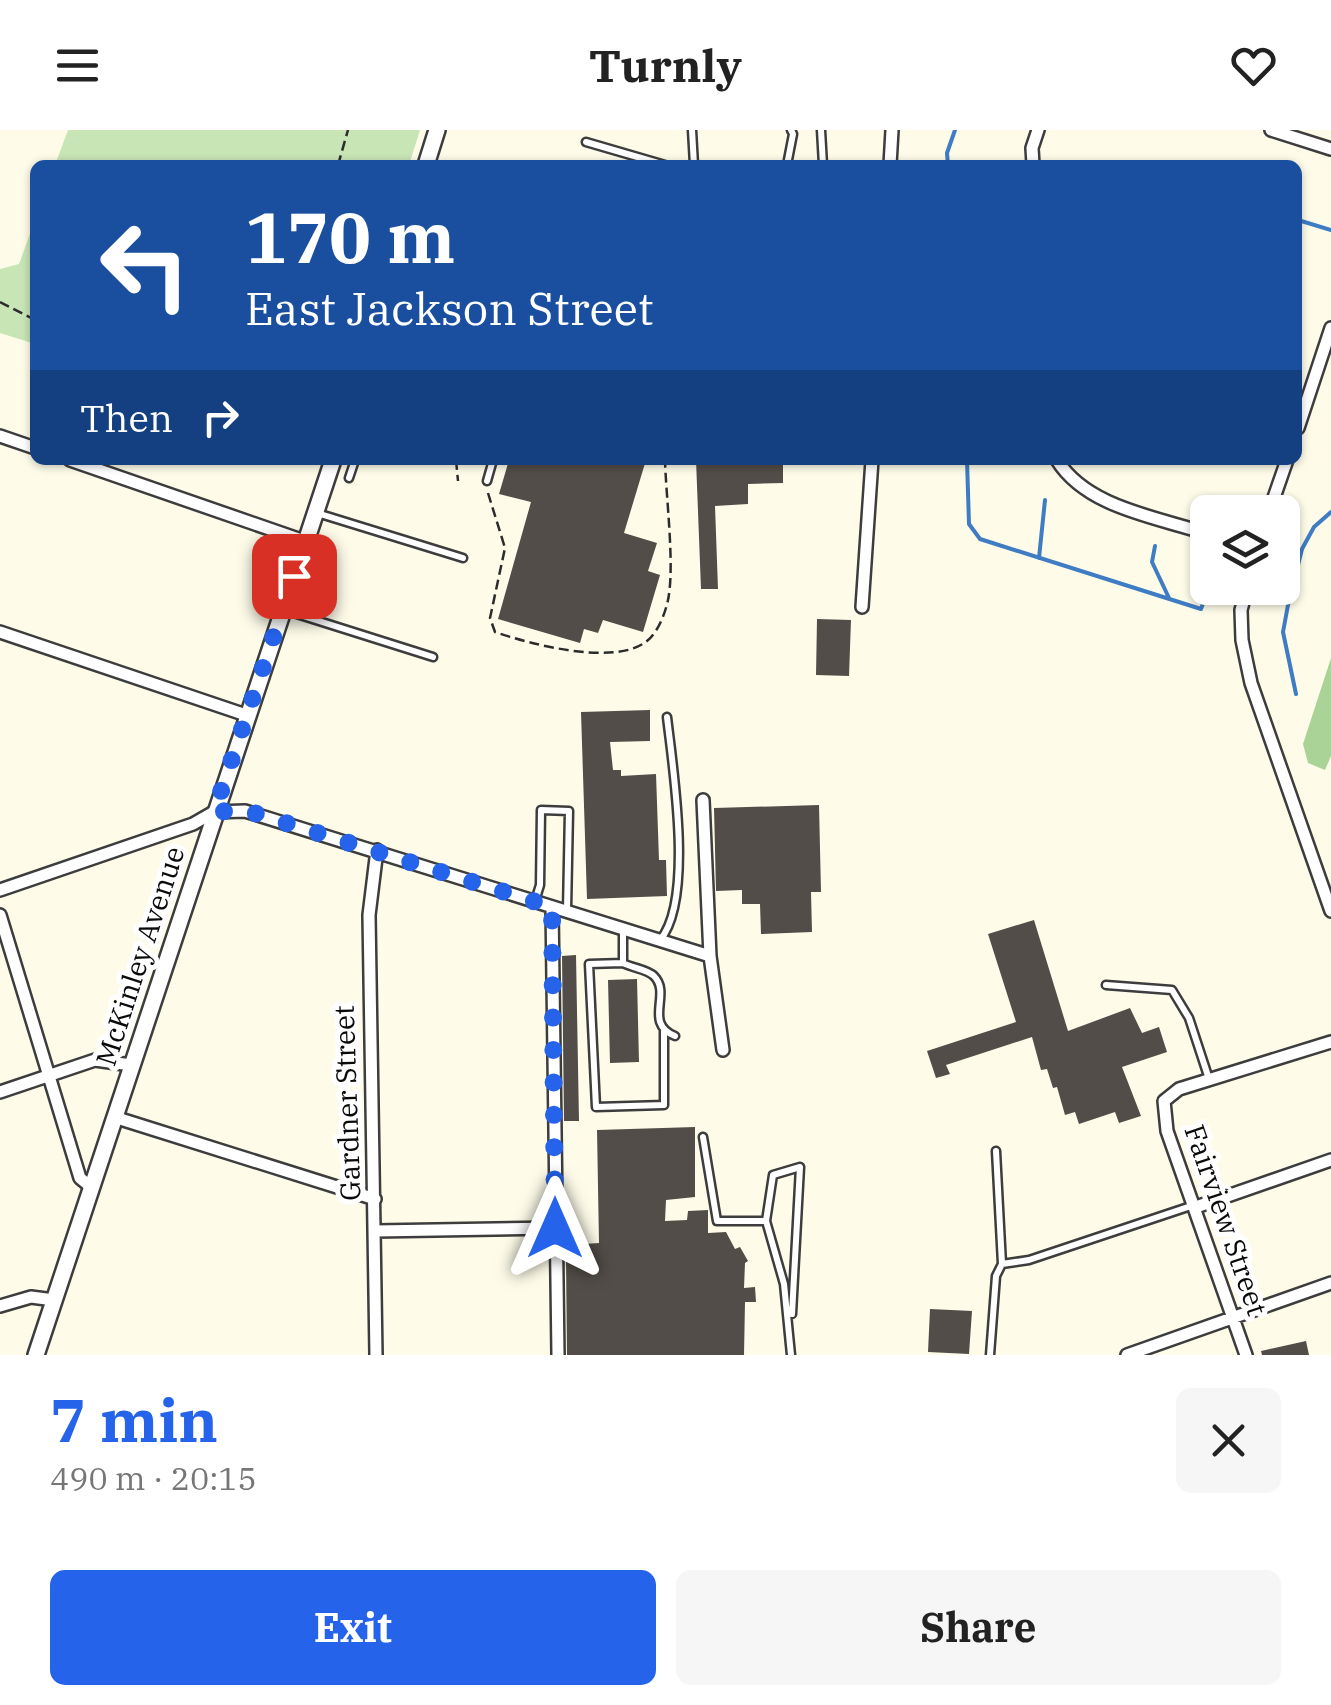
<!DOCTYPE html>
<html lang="en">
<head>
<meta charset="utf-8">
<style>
  :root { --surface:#fff; --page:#f6f6f6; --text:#222; --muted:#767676; --accent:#2563eb }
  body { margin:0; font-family:"IBM Plex Serif",serif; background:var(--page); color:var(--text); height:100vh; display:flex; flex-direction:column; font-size:38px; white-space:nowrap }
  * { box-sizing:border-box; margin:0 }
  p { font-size:32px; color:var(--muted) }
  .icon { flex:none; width:55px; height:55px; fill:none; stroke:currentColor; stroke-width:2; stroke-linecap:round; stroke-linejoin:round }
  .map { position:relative; height:1225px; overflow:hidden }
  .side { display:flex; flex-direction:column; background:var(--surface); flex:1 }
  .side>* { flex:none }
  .hud { position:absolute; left:30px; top:30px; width:1272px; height:305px; border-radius:15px; box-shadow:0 2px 8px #0004; background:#1a4fa0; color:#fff; overflow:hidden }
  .fabs { position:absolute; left:1190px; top:365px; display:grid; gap:20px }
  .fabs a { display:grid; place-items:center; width:110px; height:110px; border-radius:15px; background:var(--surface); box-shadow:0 2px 8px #0004; font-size:50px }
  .pin { position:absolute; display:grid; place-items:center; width:85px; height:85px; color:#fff; margin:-42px; border-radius:20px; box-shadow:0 5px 15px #0006 }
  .me { position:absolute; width:110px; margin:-55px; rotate:0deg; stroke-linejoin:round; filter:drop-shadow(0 0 8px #0008) }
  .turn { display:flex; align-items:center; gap:35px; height:210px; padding:0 50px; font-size:45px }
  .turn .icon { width:130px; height:130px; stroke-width:2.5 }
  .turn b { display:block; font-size:70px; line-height:85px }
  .then { display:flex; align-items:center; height:95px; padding:0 50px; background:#0003; gap:20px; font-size:38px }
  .round { display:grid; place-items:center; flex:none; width:105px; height:105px; border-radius:15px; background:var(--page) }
  .overview { display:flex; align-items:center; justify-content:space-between; height:170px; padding:0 50px }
  h1 { font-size:60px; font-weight:800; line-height:75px; color:var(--accent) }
  .primary-button { display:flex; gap:20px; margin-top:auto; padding:20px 50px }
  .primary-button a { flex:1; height:115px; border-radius:15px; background:var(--accent); color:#fff; font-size:40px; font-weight:800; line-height:115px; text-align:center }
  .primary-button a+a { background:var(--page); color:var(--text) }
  header { display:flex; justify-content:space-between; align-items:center; height:130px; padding:0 50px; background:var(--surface); font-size:45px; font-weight:800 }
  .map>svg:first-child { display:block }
</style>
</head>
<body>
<header><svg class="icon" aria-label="menu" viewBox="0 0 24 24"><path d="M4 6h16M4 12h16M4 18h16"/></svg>Turnly<svg class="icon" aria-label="heart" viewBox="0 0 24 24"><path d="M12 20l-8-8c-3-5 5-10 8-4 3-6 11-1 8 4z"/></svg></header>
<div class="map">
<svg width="1331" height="1225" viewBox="0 0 1331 1225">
  <rect width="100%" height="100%" fill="#fefce9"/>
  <path fill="#c8e5b6" d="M68,0h352l-11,35h-354z
    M35,90v124l-35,-11v-64l19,-5z"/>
  <path fill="#aad497" d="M1331,528v98l-6,14 -17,-7 -5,-19z"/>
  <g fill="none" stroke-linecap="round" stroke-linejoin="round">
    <path stroke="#3e7cc3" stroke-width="4" d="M948,35l-1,-12 8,-23
      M1298,90l33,10
      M967,330l2,64 11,15 221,70 8,-21
      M1155,416l-3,16 17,36
      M1039,428l6,-58
      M1296,564l-13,-62 5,-27 14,-56 12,-22 17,-15"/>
  </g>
  <path fill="#524d48" d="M509,330h137l-22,73 33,10 -9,28 12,4 -17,57 -40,-12 -5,13 -14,-4 -4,14 -82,-24 33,-117 -32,-8z
    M696,330h87v23l-35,1v20l-33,2 3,83h-17z
    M817,489l34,1 -2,56 -33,-1z
    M650,580v31l-40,1 3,28h8v6l35,-2 3,86h7l1,36 -80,3 -6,-187z
    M819,675l2,87h-10l1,40 -51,2 -1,-30h-18v-14l-26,1 -2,-83z
    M1034,790l34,111 62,-23 12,25 17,-6 8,25 -45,15 19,49 -22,7 -4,-11 -36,12 -4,-12 -10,3 -8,-28 -4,1 -6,-19 -6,1 -9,-33 -86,28 4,9 -14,4 -9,-27 89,-29 -28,-88z
    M576,825l3,166h-15l-2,-165z
    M637,849l2,83 -29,1 -2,-83z
    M695,997v70l-29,3 -1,21 22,-1 1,-9 20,-1v23l18,-1 9,17 5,-2 8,14 -3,2 -1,25 11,-1 1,15h-11l-1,53h-177l-1,-95 20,-1 -1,-15 14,-1 -2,-113z
    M930,1179l42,2 -3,43 -41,-2z
    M1306,1211l3,14h-47l-1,-4z"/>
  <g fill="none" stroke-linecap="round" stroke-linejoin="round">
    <g stroke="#3d3d3d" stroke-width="11">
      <path id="service" d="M692,0l2,35
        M821,0l2,35
        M586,12l79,23
        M787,35l6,-31 -2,-4
        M349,348l6,-18
        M487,351l6,-21
        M317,383l146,45
        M284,480l149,47
        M535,771l5,-16 1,-75 28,1 -2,99
        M623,801v32c9,5 24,6 31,13 18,18 -11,47 21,60
        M660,810c34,-40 13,-171 7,-223
        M623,833l-34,1 7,143 68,-2v-74
        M1106,855l66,5 17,28 20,61
        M703,1007l14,84h49l18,63 7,71
        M996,1021l6,113
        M766,1091l7,-46 27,-8 -8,147
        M990,1225l6,-79 6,-12 27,-4 165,-55"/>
    </g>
    <g stroke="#3d3d3d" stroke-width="16">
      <path id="minor" d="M1271,0l60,19
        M890,35l2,-35
        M1033,35l-1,-17 6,-18
        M1298,298l33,-100
        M0,306l35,12
        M70,330l237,82
        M1057,330c30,48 100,57 151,74
        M1269,382l18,-52
        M1247,458l-6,22 1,30 9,43 80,228
        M862,477l10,-147
        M0,502l246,83
        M703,670l7,156 13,94
        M0,760l193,-66 21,-12 31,-1 465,145
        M552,777l6,448
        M0,785l80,263 11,9
        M0,962l95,-32 36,5
        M114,987l261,82
        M1196,1077l135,-47
        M376,1101l179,-3
        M0,1176l31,-9 23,3
        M376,1225l-7,-440 8,-65
        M1127,1225l204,-72
        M1246,1225l-79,-224 -3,-30 15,-12 152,-47"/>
    </g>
    <g stroke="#3d3d3d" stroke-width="20">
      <path id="tertiary" d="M426,35l11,-35
        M36,1225l297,-895"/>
    </g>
    <path stroke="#2c2c2c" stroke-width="2.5" stroke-dasharray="10 5" stroke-linecap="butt" d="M338,35l10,-35
      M0,172l35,18
      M456,330l2,21
      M488,363l17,55 -15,70 5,14c35,12 120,35 152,9 11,-9 18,-27 21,-41 7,-34 -2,-102 -3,-140"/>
    <use href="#service" stroke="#fff" stroke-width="6"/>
    <use href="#minor" stroke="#fff" stroke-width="11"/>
    <use href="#tertiary" stroke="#fff" stroke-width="15"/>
  </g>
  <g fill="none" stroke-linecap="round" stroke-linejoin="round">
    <path stroke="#2563eb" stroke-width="18" stroke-dasharray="0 32.4" d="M294,446l-80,236 31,-2 307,97 3,321"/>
  </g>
  <g text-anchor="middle" stroke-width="10" stroke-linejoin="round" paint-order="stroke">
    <g font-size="28" fill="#0a0a0a" stroke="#fff">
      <text transform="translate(140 826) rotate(-72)" y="10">McKinley Avenue</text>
      <text transform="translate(347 973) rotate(-92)" y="10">Gardner Street</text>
      <text transform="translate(1226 1090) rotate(71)" y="10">Fairview Street</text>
    </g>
  </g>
</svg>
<div class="fabs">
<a><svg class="icon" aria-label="layers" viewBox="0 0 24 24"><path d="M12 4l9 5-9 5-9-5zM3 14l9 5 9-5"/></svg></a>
</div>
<div class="pin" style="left:294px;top:446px;background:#d93025"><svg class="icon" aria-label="arrive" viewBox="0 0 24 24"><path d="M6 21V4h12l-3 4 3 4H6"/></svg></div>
<svg class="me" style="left:555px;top:1098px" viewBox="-20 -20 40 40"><path d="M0-17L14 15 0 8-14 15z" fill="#2563eb" stroke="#fff" stroke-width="4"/></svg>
<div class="hud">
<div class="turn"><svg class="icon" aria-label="left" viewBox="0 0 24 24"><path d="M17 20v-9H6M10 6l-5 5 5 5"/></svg><div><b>170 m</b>East Jackson Street</div></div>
<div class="then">Then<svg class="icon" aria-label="right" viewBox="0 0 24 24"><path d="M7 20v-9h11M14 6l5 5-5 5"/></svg></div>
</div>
</div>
<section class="side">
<div class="overview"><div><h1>7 min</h1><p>490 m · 20:15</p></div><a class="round"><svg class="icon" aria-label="close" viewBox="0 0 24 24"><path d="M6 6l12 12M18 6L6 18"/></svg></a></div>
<div class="primary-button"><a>Exit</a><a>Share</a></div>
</section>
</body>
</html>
